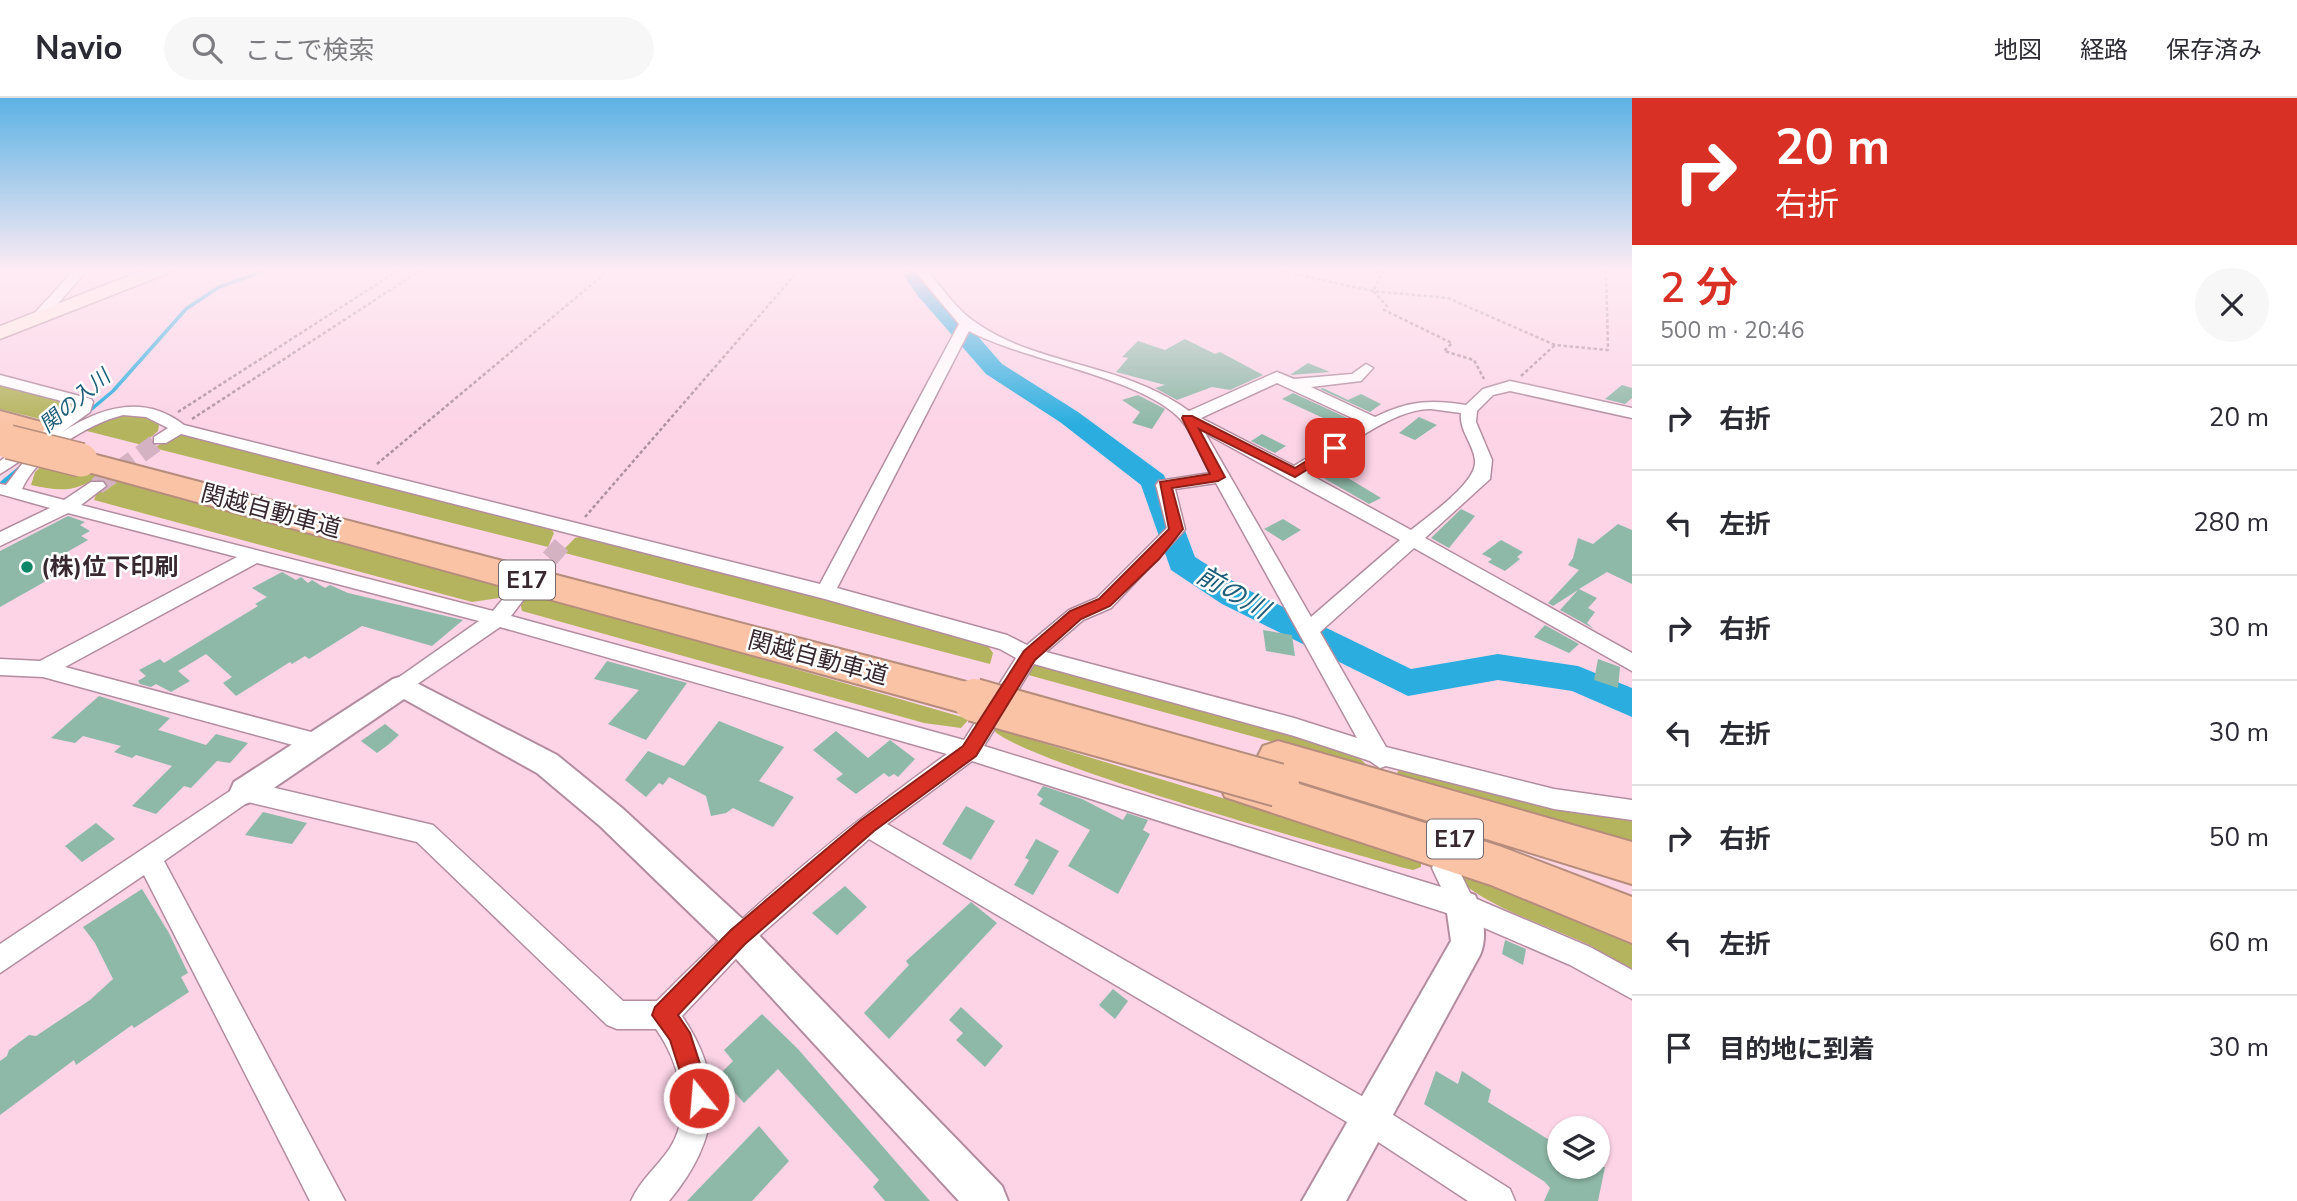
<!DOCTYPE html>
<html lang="ja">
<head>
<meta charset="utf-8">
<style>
  :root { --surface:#fff; --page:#f7f7f7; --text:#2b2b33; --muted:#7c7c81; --line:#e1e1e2; --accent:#d93025 }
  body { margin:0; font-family:"Nunito Sans","Noto Sans JP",sans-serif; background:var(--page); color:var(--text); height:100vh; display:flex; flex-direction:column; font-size:26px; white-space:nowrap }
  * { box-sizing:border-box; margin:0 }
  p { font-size:23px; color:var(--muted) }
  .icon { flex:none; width:38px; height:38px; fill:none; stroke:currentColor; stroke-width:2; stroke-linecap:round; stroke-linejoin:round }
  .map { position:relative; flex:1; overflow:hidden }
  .side { display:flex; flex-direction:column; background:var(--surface); width:665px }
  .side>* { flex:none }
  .guide { background:#d93025; color:#fff; overflow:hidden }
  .tools { position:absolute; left:1547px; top:1018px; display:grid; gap:14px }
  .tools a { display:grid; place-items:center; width:63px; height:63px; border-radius:50%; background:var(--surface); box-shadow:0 2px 5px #0004; font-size:35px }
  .pin { position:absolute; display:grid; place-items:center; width:60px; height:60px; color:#fff; margin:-30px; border-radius:14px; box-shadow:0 4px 10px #0006 }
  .me { position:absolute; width:77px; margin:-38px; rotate:343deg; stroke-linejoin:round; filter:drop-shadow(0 0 5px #0008) }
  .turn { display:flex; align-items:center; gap:24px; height:147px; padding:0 28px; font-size:32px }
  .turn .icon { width:91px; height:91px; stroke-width:2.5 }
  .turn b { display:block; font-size:49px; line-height:60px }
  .round { display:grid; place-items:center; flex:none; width:74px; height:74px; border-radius:37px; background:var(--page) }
  .head { display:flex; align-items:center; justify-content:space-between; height:119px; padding:0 28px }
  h1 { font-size:42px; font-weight:600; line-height:52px; color:var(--accent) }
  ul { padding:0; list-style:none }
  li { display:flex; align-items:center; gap:21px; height:105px; padding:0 28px; border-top:2px solid var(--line) }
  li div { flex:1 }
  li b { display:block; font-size:26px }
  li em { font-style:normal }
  header { display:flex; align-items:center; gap:42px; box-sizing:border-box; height:98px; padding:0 35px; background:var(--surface); border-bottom:2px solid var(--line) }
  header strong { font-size:33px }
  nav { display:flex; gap:38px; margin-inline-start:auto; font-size:24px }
  .search { width:490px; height:63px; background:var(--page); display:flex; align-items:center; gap:18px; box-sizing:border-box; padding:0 24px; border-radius:38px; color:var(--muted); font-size:26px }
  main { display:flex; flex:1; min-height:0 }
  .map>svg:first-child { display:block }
</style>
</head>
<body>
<header>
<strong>Navio</strong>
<div class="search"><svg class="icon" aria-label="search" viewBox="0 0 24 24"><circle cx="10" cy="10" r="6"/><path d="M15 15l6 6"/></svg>ここで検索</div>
<nav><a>地図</a><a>経路</a><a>保存済み</a></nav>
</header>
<main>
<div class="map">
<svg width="1632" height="1103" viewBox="0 0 1632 1103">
  <rect width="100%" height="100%" fill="#fcd4e6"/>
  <path fill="#b4b45e" d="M0,285l77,20 -21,20 -56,-14z
    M118,316l23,1 18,10 -1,6 -16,14 -59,-15z
    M183,336l365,91 6,8 -6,14 -394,-99 21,-13z
    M46,364l53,14c-24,17 -41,15 -68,9l4,-13z
    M112,381l400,107 -13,12 -27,4 -378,-102 5,-12z
    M584,438l12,1 379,102 13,7 5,7 -3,11 -429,-112 14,-14z
    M528,494l441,127 -8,9 -37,-5 -402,-112 -2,-9z
    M1027,565h13l315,91 16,15 -350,-96z
    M991,629l430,132v8l-8,3 -13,-3c-54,-16 -395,-109 -409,-140z
    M1399,671l233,49v24l-236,-66z
    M1449,770l183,69v36c-15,-7 -26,-19 -41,-27 -38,-19 -120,-43 -142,-78z"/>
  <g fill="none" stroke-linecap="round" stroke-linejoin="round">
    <path stroke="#2baedf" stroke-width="3.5" d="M69,330l44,-37 73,-82 33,-22 48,-17"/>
    <path stroke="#2baedf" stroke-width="4.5" d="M66,332l5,-4
      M0,387l18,-15"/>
    <path fill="#2baedf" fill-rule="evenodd" d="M900,172h20l82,94 76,48 86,63 31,82 49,31 167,81 87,-15 80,12 54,22v29l-60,-26 -74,-11 -90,16 -186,-92 -51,-34 -30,-85 -81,-63 -74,-48 -68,-78z"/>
  </g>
  <path fill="#8eb8a8" d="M1185,241l30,15 5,-2 43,23 -33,15 -18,-3 -35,13 -22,-12 10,-3 -49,-13 12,-14 -6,-1 16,-16 27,9z
    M1308,265l22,9 -40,3z
    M1622,287l10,3v10l-7,6 -20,-5z
    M1323,290l25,12 13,-6 20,10 -11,8 -50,-23z
    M1293,295l63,29 -9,7 -65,-30z
    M1138,297l27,14 -13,20 -20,-6 8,-11 -18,-12z
    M1419,319l18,8 -22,15 -16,-7z
    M1262,336l24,12 -11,7 -24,-12z
    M1325,366l56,34 -12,6 -56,-32z
    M1461,411l14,7 -26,32 -18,-10z
    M68,418l17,6 -5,3 10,6 -9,5 7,4 -40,23 14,9 -62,35v-56z
    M1283,421l18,11 -18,11 -19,-12z
    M1618,426l14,6v54l-25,-12 -28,17 18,9 -9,10 7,4 -8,11 7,6 -34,-19 18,-20 -25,16 -5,-3 31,-33 -11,-5 5,-7 5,-20 15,6z
    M1501,442l22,12 -6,5 3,2 -15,12 -17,-9 4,-3 -10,-5z
    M282,474l14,8 5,-3 7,6 4,-3 13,8 5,-3 18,8 115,27 -31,26 -70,-20 -53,33 -4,-3 -13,8 -2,-2 -54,34 -13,-13 9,-6 -26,-23 -28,17 12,10 -19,11 -15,-8 -5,3 -11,-3 -2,-3 8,-5 -7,-6 21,-11 4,4 94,-57 -3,-2 12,-7 -15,-9z
    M1545,527l34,19 -10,9 -35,-16z
    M1263,532l29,5 3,21 -29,-5z
    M1598,561l22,8 -2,21 -24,-8z
    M607,563l80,22 -41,57 -38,-16 31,-34 -45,-11z
    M99,598l71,22 -12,12 4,1 44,14 10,-11 32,9 -18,20 -13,-2 -26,27 -7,-2 -28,28 -24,-8 40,-40 -36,-11 -4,3 -18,-6 7,-6 -38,-10 -8,7 -24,-5z
    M719,623l65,26 -25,34 35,16 -21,30 -40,-19 -7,5 -15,3 -5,-20 -37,-19 -6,8 -4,-2 -13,14 -21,-17 23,-29 36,15z
    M385,626l14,11 -11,10 -11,8 -16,-12z
    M836,633l32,27 22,-18 25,19 -17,18 -4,-3 -5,3 -5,-4 -28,21 -20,-15 7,-5 -30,-24z
    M1043,688l39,13 41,21 4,-7 21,7 -5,10 7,4 -32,60 -50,-28 22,-36 -51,-26 4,-5 -6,-4z
    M966,708l29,15 -24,39 -29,-16z
    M263,714l44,11 -15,21 -47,-9z
    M96,725l19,16 -33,23 -17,-16z
    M1036,741l23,12 -26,44 -19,-10 15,-25 -4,-2z
    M845,788l22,21 -30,28 -25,-22z
    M142,791l27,44 19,40 -7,4 8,15 -55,36 -2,-3 -56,40 -2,-5 -74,55v-54l7,-5 2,-6 20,-15 7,1 54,-36 23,-21 -18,-36 -12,-16z
    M971,804l26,21 -108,116 -25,-26 45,-48 -3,-4z
    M1505,842l21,9 -3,16 -21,-11z
    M1113,891l15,12 -13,18 -16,-14z
    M961,909l42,39 -18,21 -29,-27 7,-7 -14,-13z
    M762,916l36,35 132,152h-45l-12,-14 6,-7 -101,-111 -34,34 -25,-28 14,-14 -9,-11z
    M1436,973l22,13 4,-13 29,19 -3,12 71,44v21h46l-7,34h-54l6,-13 -5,-6 -121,-78z
    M759,1028l30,35 -37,40h-65z"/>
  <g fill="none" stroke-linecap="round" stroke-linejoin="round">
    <path stroke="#d5b2c1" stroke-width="18" stroke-dasharray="18 9" stroke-linecap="butt" d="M97,388l63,-46
      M514,501l51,-58"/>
    <g stroke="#b38d9f" stroke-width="3">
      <path id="minor" d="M74,172h13l-45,52h-10v-6z
        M914,172h13c16,19 30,41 51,54 63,43 144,38 211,87l83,-37 5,-2 17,7 58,-5 14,-10 7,4 -12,13 -50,6 64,30c32,-16 56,-18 91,-12l17,-16 27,-8 122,27v10l-122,-27 -17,4 -16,16 -1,11 16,38 -2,19 -65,59 207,115v18l-218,-123 -94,84 66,115 168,42 78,11v20l-78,-11 -168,-43 -6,2 -10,-7 -76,-25 -260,-72 -50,82 457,141 -9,-19 4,-8 9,-4 9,4 18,37 118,50 42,23v29l-62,-34 -111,-48 -487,-156 -85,63 492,282 131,83 5,12h-47l-111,-73 -488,-289 -121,107 -66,70c45,66 37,125 -13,185h-38c9,-21 27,-35 39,-53 23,-35 9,-87 -14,-119h-39l-10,-4 -190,-183 -169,-40 -84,59 181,340h-35l-166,-326 -144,98v-29l245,-163 188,44 190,176h34c91,-93 184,-171 290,-247l-447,-127 -97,67 -8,-2 -3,-6 3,-6 84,-59 -222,-58 -192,104 250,66 8,2 4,7 -4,7 -8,2 -272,-74 -43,-2v-16l40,2 197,-104 -169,-44 -68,33v-14l50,-24 -50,-14v-10l6,1 16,-21 18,-16 -40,26v-13l77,-56 -77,-20v-10l91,24 2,3 -3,10 -29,21c38,-25 82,-40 123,-8l636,159 139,-260zM969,233c56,30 176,47 213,90 12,14 19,36 28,52l-51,8 -3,4 11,43 -70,70 -28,12 -42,35 -20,-10 -170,-47zM1277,285l86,40 -69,43 -93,-48zM1431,311l30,4c-2,18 12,30 14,47 3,22 -47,56 -64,70l-104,-57c32,-21 86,-65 124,-64zM123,317l23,2 22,11 -14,9v6h12l15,-9 644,165 175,50 16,9 -52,82 -453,-124 13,-17 -10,-7 -7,2 -14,17 -412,-106 25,-19 -3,-4h-12l-27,18 -42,-11c15,-34 66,-65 101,-74zM1205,335l195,107 -89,77zM1216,385l141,255 -63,-20 -248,-66 37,-32 28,-12 71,-75 3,-4 -10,-40z"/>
    </g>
    <g stroke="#b38d9f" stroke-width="4">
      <path id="tertiary" d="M403,578l154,79 65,53 128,118 252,260 6,15h-49l-233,-253 -126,-122 -63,-53 -133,-74 -148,101 -11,4 -11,-4 -4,-9 4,-9 159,-103z
        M1463,793l12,4c8,18 13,42 5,60l-134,246h-44l149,-260 -5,-35 5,-11z"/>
    </g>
    <g stroke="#b38d9f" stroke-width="3">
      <path id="secondary" d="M144,172h25l-3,4 -166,65v-13z"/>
    </g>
    <g stroke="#b68d7c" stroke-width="4">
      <path id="motorway" d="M0,313l41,11 5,6 -5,6 -10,3 -31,-8z
        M81,353l893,233 14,5 6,11 -6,11 -14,5 -904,-249 -4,-7 4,-7z
        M1278,643l354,101v42l-369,-114 -6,-12 6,-12z
        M1241,668l258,80 133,51v46l-141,-58 -266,-88 -6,-13 6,-13z"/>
    </g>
    <path stroke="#af909e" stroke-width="2.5" stroke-dasharray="3.5 2.5" stroke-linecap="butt" d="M1276,172l97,21 75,7 107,47 53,5 -2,-80
      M1384,172l-11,21 14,15 -3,4 68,33 -8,8 30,9 10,19
      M1521,278l34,-31
      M178,314l221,-142
      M192,321l229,-149
      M377,366l232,-194
      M585,419l214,-247"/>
    <use href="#minor" fill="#fff" fill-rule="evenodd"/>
    <use href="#tertiary" fill="#fff" fill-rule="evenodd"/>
    <use href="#secondary" fill="#feede4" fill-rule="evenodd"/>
    <use href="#motorway" fill="#fac3a6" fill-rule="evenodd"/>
    <g stroke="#b68d7c" stroke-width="36" stroke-linecap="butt">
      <path id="motorway-bridge-far1" d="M9,344l72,18"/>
    </g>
    <g stroke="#b68d7c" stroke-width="46" stroke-linecap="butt">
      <path id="motorway-bridge" d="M974,602l304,85"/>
    </g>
    <use href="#motorway-bridge-far1" stroke="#fac3a6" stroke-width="33"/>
    <use href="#motorway-bridge" stroke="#fac3a6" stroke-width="42"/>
  </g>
  <linearGradient id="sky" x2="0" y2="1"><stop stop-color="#5cb2e4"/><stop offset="0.53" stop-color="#feecf4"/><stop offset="1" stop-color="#feecf4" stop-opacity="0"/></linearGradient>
  <rect width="1632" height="326" fill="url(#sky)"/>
  <path fill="#d93025" stroke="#8d1f18" stroke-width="2" d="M1183,318h9l103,52 36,-22 11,2 -47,29 -96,-48 26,48 -7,4 -46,7 11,41 -24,30 -49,47 -29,13 -46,41 -59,96 -102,75 -129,113 -67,71 12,18 21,65 -4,8 -8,4 -8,-4 -21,-66 -18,-25 3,-8 76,-77 93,-79 37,-31 102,-74 61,-95 46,-40 29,-12 70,-70 -9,-47 50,-8 -28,-56z"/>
  <circle fill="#0e8769" stroke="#fff" stroke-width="2.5" cx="27" cy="469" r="7"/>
  <g text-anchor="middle" stroke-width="5" stroke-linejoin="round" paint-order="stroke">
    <g font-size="21" font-style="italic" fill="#1e5e78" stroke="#fff">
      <text transform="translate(75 303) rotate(-40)" y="7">関の入川</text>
    </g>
    <g fill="#fff" stroke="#74686d" stroke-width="2">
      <rect x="499" y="462.5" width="56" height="39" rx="5"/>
      <rect x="1427" y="721.5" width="56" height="39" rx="5"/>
    </g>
    <g font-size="23" font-weight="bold" fill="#38282f">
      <text x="527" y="490">E17</text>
      <text x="1455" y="749">E17</text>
    </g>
    <g font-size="24" fill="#38282f" stroke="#fff">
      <text transform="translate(271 413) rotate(15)" y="8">関越自動車道</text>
      <text transform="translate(818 560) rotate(15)" y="8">関越自動車道</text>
    </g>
    <g font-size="24" font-weight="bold" fill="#38282f" stroke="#fff" text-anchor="start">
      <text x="41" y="477">(株)位下印刷</text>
    </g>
    <g font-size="26" font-style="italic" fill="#1e5e78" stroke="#fff">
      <text transform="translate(1233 494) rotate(30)" y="9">前の川</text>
    </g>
  </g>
</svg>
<div class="tools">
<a><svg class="icon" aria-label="layers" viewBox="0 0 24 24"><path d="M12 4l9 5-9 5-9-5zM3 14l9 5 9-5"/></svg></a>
</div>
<div class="pin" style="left:1335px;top:350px;background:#d93025"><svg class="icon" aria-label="arrive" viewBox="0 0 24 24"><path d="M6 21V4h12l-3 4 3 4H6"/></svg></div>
<svg class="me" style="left:699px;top:1000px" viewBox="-20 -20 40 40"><circle r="17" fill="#d93025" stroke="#fff" stroke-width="3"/><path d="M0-11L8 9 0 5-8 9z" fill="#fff"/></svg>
</div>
<section class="side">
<div class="guide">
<div class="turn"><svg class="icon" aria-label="right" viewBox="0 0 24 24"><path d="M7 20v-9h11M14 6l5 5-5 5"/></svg><div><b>20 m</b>右折</div></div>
</div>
<div class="head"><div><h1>2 分</h1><p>500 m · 20:46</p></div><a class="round"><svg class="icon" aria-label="close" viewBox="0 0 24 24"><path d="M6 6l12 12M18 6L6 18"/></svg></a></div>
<ul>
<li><svg class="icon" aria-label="right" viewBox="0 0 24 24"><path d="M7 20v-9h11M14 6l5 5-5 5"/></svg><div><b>右折</b></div><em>20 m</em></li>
<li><svg class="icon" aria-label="left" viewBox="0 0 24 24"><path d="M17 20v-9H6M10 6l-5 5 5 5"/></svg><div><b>左折</b></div><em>280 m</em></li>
<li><svg class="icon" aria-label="right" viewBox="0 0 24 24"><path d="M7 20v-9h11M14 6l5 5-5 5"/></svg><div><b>右折</b></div><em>30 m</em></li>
<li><svg class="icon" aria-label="left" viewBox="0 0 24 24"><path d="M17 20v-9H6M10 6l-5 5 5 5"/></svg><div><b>左折</b></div><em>30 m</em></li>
<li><svg class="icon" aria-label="right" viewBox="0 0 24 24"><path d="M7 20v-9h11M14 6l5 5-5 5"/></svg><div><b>右折</b></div><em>50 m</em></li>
<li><svg class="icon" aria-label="left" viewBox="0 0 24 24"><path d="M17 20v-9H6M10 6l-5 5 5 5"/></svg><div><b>左折</b></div><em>60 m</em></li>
<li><svg class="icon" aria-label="arrive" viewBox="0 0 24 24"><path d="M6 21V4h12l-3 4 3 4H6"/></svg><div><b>目的地に到着</b></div><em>30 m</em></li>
</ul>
</section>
</main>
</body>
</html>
